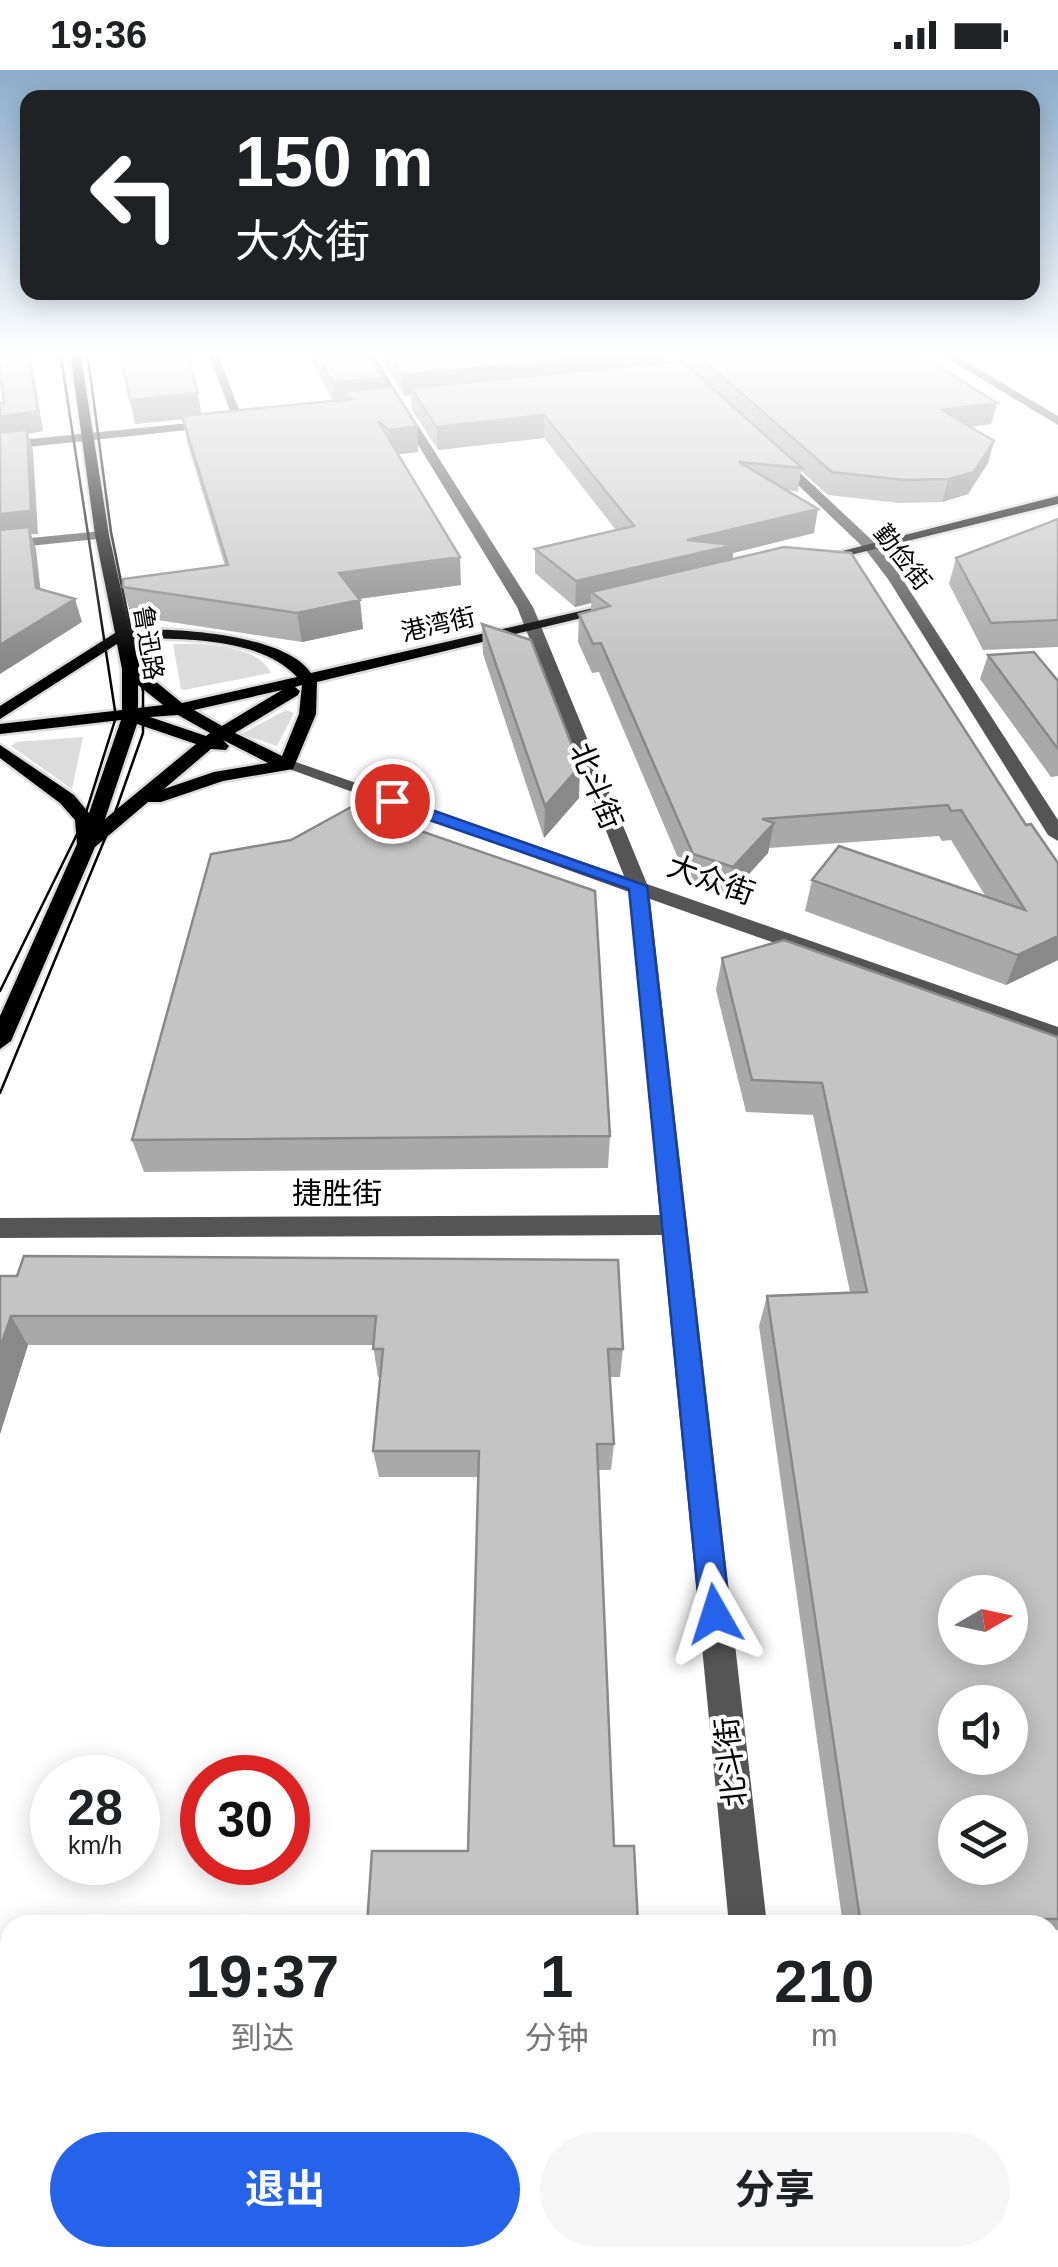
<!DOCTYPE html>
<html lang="zh">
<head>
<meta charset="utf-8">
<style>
  :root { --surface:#fff; --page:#f6f6f6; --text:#202124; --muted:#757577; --accent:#2563eb }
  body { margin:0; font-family:Helvetica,"Noto Sans SC",sans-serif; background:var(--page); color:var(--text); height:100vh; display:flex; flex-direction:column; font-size:38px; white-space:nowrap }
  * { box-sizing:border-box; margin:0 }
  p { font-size:32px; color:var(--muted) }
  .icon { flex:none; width:55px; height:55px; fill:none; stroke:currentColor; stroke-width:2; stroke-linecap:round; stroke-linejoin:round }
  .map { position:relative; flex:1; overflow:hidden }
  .details { position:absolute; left:0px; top:1845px; width:1060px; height:352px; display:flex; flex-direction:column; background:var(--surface); border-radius:30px 30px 0 0; box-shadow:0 5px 25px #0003 }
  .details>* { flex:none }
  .banner { position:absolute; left:20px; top:20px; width:1020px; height:210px; border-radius:20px; box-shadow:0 5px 25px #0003; background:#202124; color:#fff; overflow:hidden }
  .needle { width:65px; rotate:81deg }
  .fabs { position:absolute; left:938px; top:1505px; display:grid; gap:20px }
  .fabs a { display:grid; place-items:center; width:90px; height:90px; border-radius:50%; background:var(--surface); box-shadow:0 5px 25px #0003; font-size:50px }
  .speed { position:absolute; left:30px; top:1685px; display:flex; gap:20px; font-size:50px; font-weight:700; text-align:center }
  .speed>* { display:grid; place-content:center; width:130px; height:130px; border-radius:50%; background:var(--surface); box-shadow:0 5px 25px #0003; line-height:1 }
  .speed small { font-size:25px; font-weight:400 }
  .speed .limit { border:15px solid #d22; background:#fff; color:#111 }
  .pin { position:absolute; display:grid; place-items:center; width:85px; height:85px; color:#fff; margin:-42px; border:5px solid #fff; border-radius:50%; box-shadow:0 2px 10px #0007 }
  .me { position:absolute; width:110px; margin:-55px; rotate:354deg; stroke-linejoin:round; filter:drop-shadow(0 0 8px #0008) }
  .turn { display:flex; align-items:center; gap:35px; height:210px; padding:0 50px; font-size:45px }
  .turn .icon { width:130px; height:130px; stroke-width:2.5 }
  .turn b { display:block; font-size:70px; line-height:85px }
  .eta { display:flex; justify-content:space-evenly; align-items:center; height:170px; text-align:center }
  .eta b { font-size:60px; font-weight:700; line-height:70px }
  .primary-button { display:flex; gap:20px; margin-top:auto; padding:20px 50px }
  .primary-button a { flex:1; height:115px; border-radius:60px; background:var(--accent); color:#fff; font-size:40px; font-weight:700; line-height:115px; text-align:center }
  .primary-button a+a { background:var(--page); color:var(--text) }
  .status { display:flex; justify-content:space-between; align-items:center; height:70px; padding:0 50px; background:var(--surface); direction:ltr }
  .status svg { height:28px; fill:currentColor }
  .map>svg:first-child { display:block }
</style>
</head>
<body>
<div class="status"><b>19:36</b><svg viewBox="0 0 49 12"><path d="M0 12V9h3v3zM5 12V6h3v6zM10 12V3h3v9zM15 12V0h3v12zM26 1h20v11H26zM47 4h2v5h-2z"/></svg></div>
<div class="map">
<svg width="1058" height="2197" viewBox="0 0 1058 2197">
  <rect width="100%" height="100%" fill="#fff"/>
  <path fill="#dcdcdc" d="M173,574c28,-1 84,0 98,29l-87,17 -3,-1z
    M286,640l8,3 -17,33 -36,-12z
    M83,667l-11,52 -61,-43 6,-4z"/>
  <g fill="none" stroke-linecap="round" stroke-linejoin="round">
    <g stroke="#dbdbdb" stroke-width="5">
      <path id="major" d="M70,281h10l29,184 21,95c44,-3 154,4 181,43l300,-69 8,5 -302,73 -1,32 -23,55 -70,12 -62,21h-13l-53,45 -84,194 -11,8v-33l77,-172 -2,-24 -15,-17 -60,-45v-13l74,50 15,18 32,-93 -121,14v-10l122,-14v-41l-5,-25 -117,75v-13l115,-73 -20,-98zM142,568c48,1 120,1 155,39l-115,26 -44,-36 -6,-28zM138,615l25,20 -25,3zM302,615l-3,29 -17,42 -47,-23 63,-38 2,-4 -5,-4zM282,620l-60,36 -28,-16zM178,645l32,18 -4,3 -56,-19zM137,654l59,20 -91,75zM223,670l45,23 -54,9 -50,17 47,-40 15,1 3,-4z
        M1058,426v8l-248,61 -7,-4z"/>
    </g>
    <path fill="#555" fill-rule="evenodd" d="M207,281h10l27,72 -10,-2z
      M361,281h10l162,256 114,277 411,143v16l-408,-144 117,1026h-38l-67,-690 -662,3v-20l660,-3 -31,-323 -351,-127 3,-4h12l331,115 -107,-269z
      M935,281h13l110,65v9z
      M219,350l-4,7 -215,23v-8z
      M773,385h8l94,88 24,31 159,246v21l-10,-6 -160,-256 -23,-30 -92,-88z
      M102,461l5,1v6l-107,11v-8z
      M0,1988h10v42h-10z
      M1050,1999h8v42h-8z
      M762,2188h44l1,9h-44z"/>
    <use href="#major" fill="#000" fill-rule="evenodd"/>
    <path stroke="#000" stroke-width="2.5" d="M0,921l83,-169 33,-105 -56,-366
      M0,1023l111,-269 32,-91v-42l-32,-159 -24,-181"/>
  </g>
  <path fill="#a9a9a9" d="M306,281h61l18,37 32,38 1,26 -20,2 63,131 -102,14 4,30 -61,13 -171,-26 -8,-29 102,-21 -38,-124 -4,-23 -48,5 -5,-24 72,14 131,-13z
    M376,281h292l-1,11 12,-1 -11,-10h246l83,52 -6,21 -20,3 23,14 -6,22 -20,31 -26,8 -43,1 -71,-8 -27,-24 -3,21 -11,-2 27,43 -81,20v6l293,266 32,38v97l-52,25 -201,-74 7,-31 174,17 -35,-57 -9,1 -3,-5 -170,12 -1,5 -40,44 -39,-13 -90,-212 -7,1 -14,-31 1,-28 12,-3v-8l-16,4 -40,-34v-24l81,-19 -72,-92 -106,12 -26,-40 -1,-15 -7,1z
    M1058,449v128l-75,3 -34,-66 7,-26z
    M482,554l97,174 -35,40 -61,-184z
    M988,585l70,26v95l-7,1 -71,-98z
    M722,888l336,79v893h-8v-5h-207l-84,-599 8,-30 83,-4 -37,-177 -67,-3 -30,-122z
    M610,1066l-2,32 -464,4 -12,-32z
    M24,1186l599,93 -3,28h-10l4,67 -3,26h-13l-130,381 10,-374h-99l-6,-26 7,-74h-2l-5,-32h-345l-28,89v-158h17z
    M1050,2160h8v37h-170l-2,-9h164z"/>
  <path fill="#898989" d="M28,281h7l1,10h-4l11,70 -15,3 5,16 5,84h-7l5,15 7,63 -43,-75v-120z
    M646,281h22l-1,18 -256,19v7l-7,1 -2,-21z
    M384,308l2,21 -43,-7 1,11 -9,1 -2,-21z
    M198,323l4,24 -67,7 -5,-24z
    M997,333l-6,21 -54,7 5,-21z
    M544,345v23l-106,12 -2,-23z
    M417,356l1,26 -26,3 -3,-25z
    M994,371l-6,22 -20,31 -26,8 6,-23z
    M818,439l-4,24 -81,20 -2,17 -140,22v11l-16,4 1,-26 111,-41z
    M460,487l1,28 -119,16 -3,-28z
    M75,529l7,23 -82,52v-29z
    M360,530l3,29 -61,13 -5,-29z
    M580,696l-1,32 -35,40 1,-32z
    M774,753l-6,30 -40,44 5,-30z
    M1058,866v24l-52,25 12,-30z
    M11,1246l17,29 -28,89v-86z
    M199,2188h13l-1,9h-14z"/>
  <path fill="#c4c4c4" stroke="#898989" stroke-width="2.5" fill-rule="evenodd" d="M0,281h28l10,60 -38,6v-14h4l-4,-28z
    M120,281h66l12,42 -68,7z
    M314,281h53l17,27 -51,5z
    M387,281h259l-244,24z
    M693,281h221l83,52 -55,7 52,31 -20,31 -26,7 -44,1 -72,-8z
    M682,291l120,107 -63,-6 79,47 -131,31 47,5 -158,36 -41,-32 99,-23 -90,-111 -108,12 -25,-39z
    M392,317l25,39 -28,4 -11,-9 82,136 -121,16 21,27 -63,13 -174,-26v-8l105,-14 -46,-149 169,-17 -8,-7z
    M27,360l4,81 -31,3v-82z
    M1058,449v101l-67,3 -35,-65z
    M29,457l7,61 39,11 -75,46v-115z
    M784,477l67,6 175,272 5,-1 27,39v73l-40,19 -206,-75 27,-34 186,64 -64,-100 -10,1 -3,-6 -186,14 12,4 -41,44 -40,-13 -92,-211 -8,1 -14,-30 31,-8 -19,-14z
    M482,554l49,16 49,126 -35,40z
    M1034,582l24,29v68l-70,-94z
    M351,737l244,84 15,245 -478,4 79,-286 80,-14z
    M784,870l274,97v882h-198l-93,-623 100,-4 -45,-209 -70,-3 -30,-122zM955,1522h55v56h-55zM955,1632h55v56h-55zM955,1742h55v56h-55z
    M24,1186l594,4 5,89h-15l6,95h-17l17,402h20l4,79h-271l5,-74h96l11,-400h-106l10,-102h-10l3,-33h-365l-11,32v-72h17z
    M1050,2164h8v33h-150l-2,-9h144z
    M0,2175h10v13h189l-2,9h-197z
    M325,2188h365v9h-366z"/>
  <linearGradient id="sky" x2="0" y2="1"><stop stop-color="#8cadcc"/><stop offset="0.48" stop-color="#fff"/><stop offset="1" stop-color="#fff" stop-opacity="0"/></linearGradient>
  <rect width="1058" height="589" fill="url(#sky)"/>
  <path fill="#2563eb" stroke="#184099" stroke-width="2.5" d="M386,728h12l249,88 83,728 -4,11 -11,4 -10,-4 -5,-11 -71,-725 -243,-84z"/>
  <g text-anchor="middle" stroke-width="8" stroke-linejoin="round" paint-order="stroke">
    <g font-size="25" fill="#000" stroke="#fff">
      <text transform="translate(903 487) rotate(52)" y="9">勤俭街</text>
      <text transform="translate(438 554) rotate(-13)" y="9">港湾街</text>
      <text transform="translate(149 573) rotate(81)" y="9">鲁迅路</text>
    </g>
    <g font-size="30" fill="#000" stroke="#fff">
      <text transform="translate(596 716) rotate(68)" y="10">北斗街</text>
      <text transform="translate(711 810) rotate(20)" y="10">大众街</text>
      <text x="337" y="1134">捷胜街</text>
      <text transform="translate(731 1692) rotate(-96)" y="10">北斗街</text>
    </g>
  </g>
</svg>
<div class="fabs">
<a><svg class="needle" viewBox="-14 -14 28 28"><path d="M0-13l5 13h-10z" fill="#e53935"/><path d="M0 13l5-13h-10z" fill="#757577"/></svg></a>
<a><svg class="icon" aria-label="sound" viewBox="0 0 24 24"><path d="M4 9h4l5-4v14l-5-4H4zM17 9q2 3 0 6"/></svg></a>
<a><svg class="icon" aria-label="layers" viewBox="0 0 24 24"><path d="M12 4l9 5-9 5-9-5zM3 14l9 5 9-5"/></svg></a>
</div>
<div class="speed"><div>28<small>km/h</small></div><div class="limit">30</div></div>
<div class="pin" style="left:392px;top:731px;background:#d93025"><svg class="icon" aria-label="arrive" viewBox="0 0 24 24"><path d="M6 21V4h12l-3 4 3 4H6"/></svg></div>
<svg class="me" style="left:715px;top:1544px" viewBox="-20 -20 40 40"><path d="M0-17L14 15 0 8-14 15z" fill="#2563eb" stroke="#fff" stroke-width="4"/></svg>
<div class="banner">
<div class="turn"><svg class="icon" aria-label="left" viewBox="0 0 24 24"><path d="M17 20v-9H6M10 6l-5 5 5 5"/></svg><div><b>150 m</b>大众街</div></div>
</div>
<section class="details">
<div class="eta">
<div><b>19:37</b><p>到达</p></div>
<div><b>1</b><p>分钟</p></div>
<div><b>210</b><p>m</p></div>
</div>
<div class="primary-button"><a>退出</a><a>分享</a></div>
</section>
</div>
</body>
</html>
